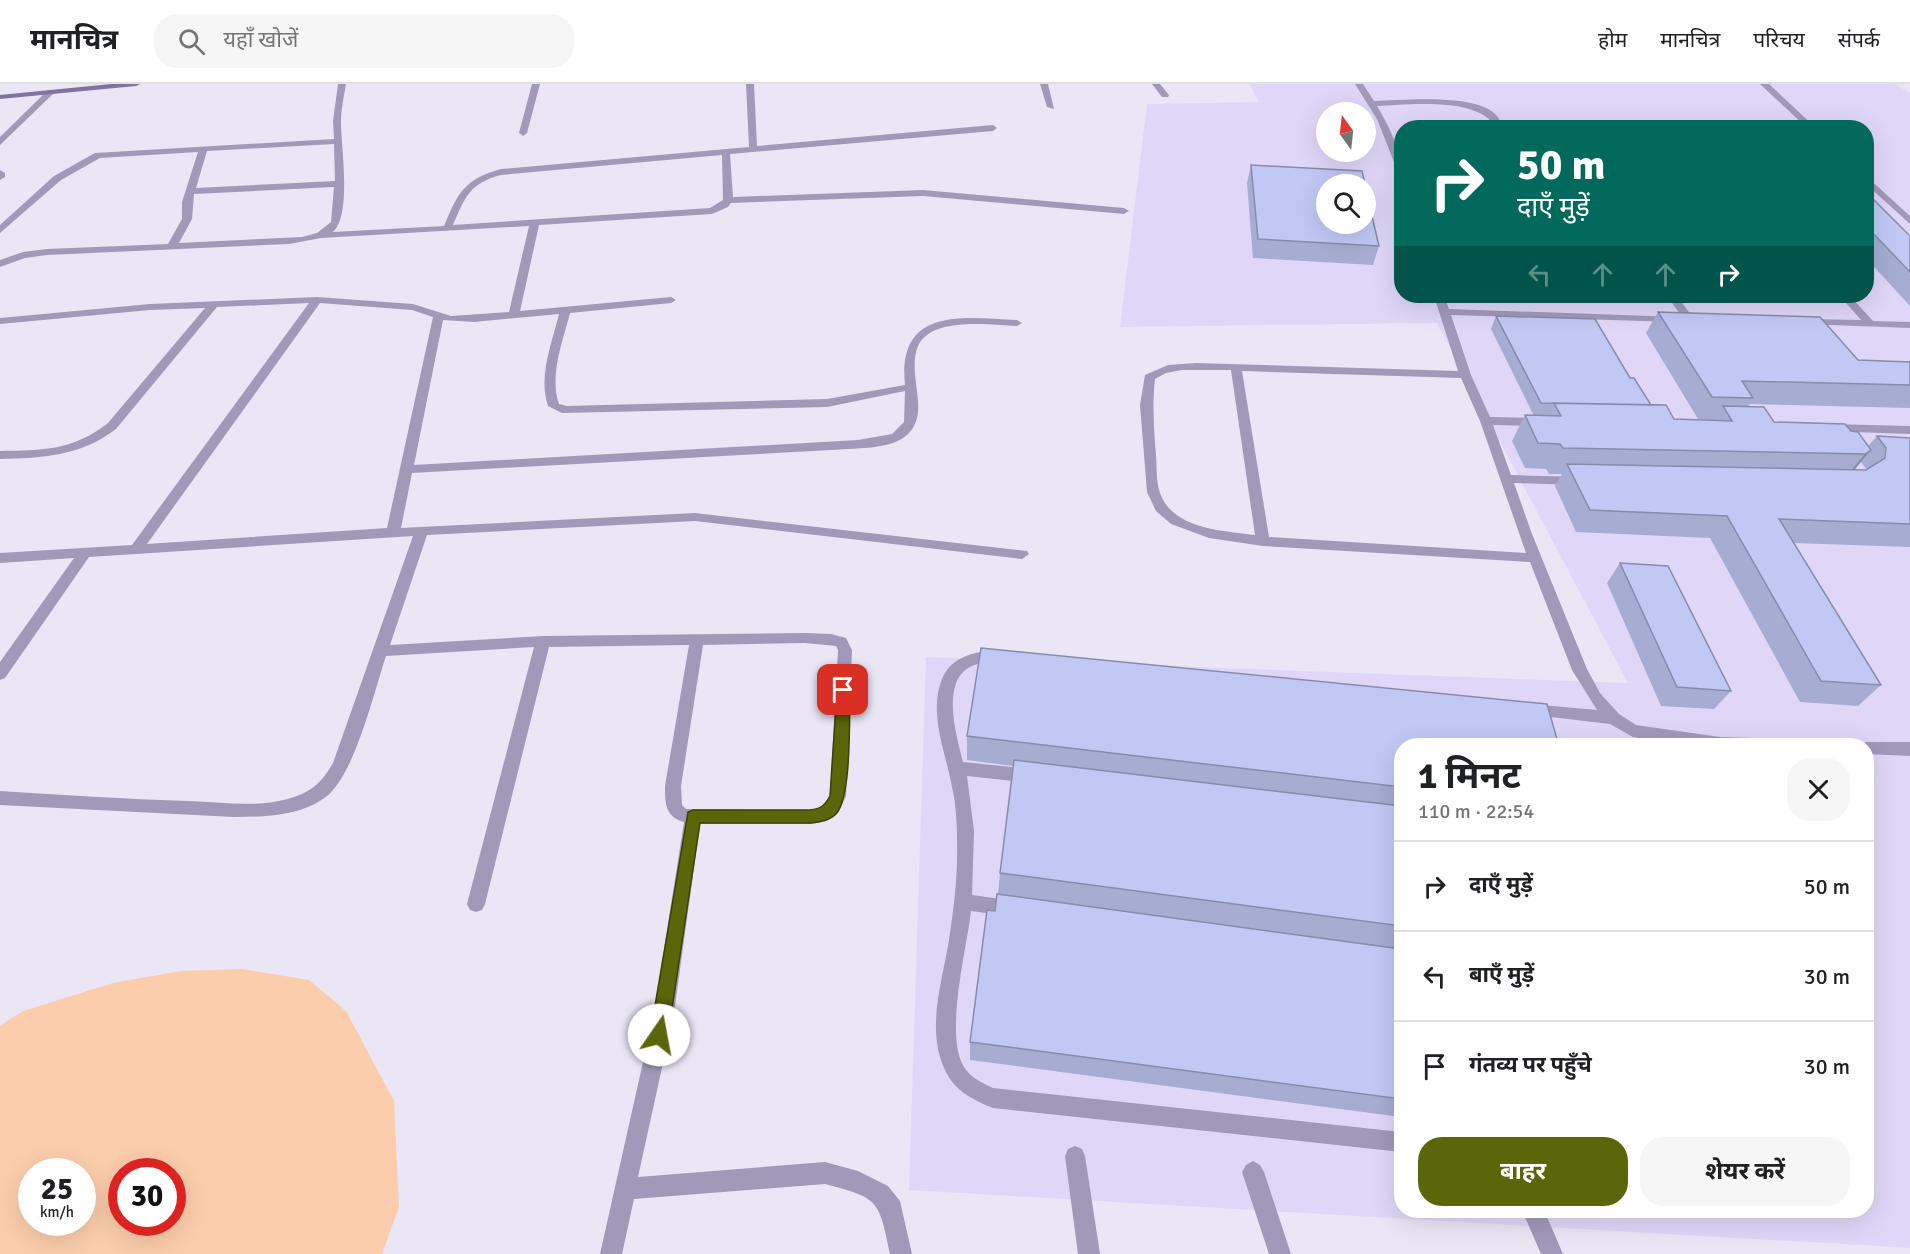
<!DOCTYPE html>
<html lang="hi">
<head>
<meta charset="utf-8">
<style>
  :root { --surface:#fff; --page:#f6f6f6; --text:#202124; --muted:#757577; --line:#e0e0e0; --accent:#5a6609 }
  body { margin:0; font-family:Signika,"Noto Sans Devanagari",sans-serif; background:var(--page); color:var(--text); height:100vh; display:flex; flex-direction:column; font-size:22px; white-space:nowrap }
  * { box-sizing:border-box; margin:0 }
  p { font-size:20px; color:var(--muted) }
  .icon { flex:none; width:33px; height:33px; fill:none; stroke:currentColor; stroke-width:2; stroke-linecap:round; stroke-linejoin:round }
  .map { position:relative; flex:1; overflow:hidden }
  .details { position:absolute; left:1394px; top:654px; width:480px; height:480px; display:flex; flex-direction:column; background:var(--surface); border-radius:24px; box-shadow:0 6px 24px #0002 }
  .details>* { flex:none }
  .banner { position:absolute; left:1394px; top:36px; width:480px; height:183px; border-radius:24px; box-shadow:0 6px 24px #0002; background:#00695c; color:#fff; overflow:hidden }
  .needle { width:39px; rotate:345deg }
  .tools { position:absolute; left:1316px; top:18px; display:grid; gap:12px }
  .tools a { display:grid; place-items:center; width:60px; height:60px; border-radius:50%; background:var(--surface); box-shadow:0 6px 24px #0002; font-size:30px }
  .speed { position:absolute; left:18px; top:1074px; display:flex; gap:12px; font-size:30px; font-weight:700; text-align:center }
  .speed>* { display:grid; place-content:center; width:78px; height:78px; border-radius:50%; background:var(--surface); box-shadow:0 6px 24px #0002; line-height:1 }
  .speed small { font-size:15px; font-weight:400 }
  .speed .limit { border:9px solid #d22; background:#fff; color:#111 }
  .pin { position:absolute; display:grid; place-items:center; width:51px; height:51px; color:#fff; margin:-26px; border-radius:12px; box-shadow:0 3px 9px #0006 }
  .me { position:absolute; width:66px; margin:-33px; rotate:12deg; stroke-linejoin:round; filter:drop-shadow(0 0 4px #0008) }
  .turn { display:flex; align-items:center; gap:21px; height:126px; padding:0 24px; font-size:27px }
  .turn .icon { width:78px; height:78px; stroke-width:2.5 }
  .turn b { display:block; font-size:42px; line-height:51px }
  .lanes { display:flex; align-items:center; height:57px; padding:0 24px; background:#0003; justify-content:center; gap:30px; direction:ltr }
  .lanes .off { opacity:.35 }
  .round { display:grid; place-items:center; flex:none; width:63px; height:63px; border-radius:24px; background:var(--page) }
  .overview { display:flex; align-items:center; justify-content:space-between; height:102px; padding:0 24px }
  h1 { font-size:36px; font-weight:700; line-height:45px }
  .action { display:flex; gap:12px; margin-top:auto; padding:12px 24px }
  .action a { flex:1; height:69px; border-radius:24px; background:var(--accent); color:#fff; font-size:24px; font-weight:700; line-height:69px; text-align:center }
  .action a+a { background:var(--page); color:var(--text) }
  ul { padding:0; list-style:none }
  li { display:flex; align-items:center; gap:18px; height:90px; padding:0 24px; border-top:2px solid var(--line) }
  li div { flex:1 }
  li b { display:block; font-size:22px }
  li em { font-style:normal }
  header { display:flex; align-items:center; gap:36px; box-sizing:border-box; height:84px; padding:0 30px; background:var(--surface); border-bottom:2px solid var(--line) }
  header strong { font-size:28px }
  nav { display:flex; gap:33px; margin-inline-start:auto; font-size:21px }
  .search { width:420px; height:54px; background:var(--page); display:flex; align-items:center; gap:15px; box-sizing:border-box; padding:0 21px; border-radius:24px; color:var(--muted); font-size:22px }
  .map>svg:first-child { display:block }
</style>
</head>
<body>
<header>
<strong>मानचित्र</strong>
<div class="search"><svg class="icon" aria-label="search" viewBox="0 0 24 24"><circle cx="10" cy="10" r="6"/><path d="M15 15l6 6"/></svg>यहाँ खोजें</div>
<nav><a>होम</a><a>मानचित्र</a><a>परिचय</a><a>संपर्क</a></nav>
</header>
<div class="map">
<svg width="1910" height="1170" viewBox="0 0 1910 1170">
  <rect width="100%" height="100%" fill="#eae6f6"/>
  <path fill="#e0d7f8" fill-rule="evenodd" d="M1250,0h645l15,9v1155l-1001,-58 17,-533 702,26 -191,-360 -317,4 27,-223 112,-2zM1326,28h39v40h-39zM1401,44h465v168h-465zM1326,100h39v40h-39zM1401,662h465v464h-465z"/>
  <path fill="#fbcdac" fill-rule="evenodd" d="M242,885l67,11 37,31 48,90 5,106 -17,47h-382v-228l23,-15 90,-28 68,-12zM32,1088h50v50h-50zM122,1088h50v50h-50z"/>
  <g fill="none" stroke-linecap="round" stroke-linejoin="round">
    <path fill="#a299b9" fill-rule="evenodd" d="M1152,0h8l9,11 -1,2h-6z
      M1355,0h8l11,17c29,-1 96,-7 119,11 5,4 8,10 11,16h-8c-17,-32 -88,-23 -119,-22 12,20 24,44 24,67l-3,-1 -21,-53z
      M1760,0h9l47,44h-9z
      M1866,92l44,40v8l-44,-40z
      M1434,212h10l5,13 230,8 1,2 -5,3 -224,-7 20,60 19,42 50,1 6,4 -6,4 -47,-1 18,50 66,2 6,4 -6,4 -63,-2 18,51 55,135 13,24 19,21 17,11 84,12 87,3 6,1 2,5h-123l-59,-9 -23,-13 -85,-10 -3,-4 3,-4 5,-2 67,6 -25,-40 -42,-108 -267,-16 -54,-8 -38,-14 -15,-13 -9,-19 -7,-87 5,-30 23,-10 28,-2 262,8zM1182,286h49l24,165c-31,-4 -83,-6 -95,-42 -4,-11 -3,-25 -4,-37 -2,-26 -4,-51 -1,-77l11,-6zM1242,287l219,7 19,43 46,132 -257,-16z
      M1667,212h10l17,23 -1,2h-8z
      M1840,212h10l23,25 37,1v6l-107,-4v-4l4,-1 54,1z
      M1828,340l82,2v8l-86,-3 -2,-3z
      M999,566l5,2 2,4 -2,4c-12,4 -25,1 -36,8 -27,17 -11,70 -5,94l68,7 6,2 2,5 -2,5 -6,2 -64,-7 7,55 -2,64 43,6 6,2 3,6 -3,6 -6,2 -44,-6c-4,37 -27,124 -7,156 6,10 18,16 29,21l408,44v20l-408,-44c-27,-11 -44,-21 -53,-51 -11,-37 3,-80 9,-117 5,-33 9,-65 8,-99 0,-18 -1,-37 -5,-54 -6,-34 -24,-74 -10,-108 9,-23 35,-28 57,-29z
      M1866,658h44v14l-44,-2v-8h-7z"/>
    <path fill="#a299b9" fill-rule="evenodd" d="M338,0h8c-2,12 -5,25 -5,38 0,25 11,92 -8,110l111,-6c14,-33 20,-47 57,-57l248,-22 -3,-63h8l3,62 236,-21 4,3 -4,3 -263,23 3,43 190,-7 201,18 5,3 -5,3 -201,-18 -192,7 -3,4 -16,7 -173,11 -19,86 151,-14 5,3 -5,3 -101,10c-7,28 -21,62 -11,91l8,2 260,-7 78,-14c-8,-78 57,-68 112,-65l5,3 -5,3c-27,-1 -85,-10 -99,20 -7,17 -1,38 0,55 1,13 -1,25 -11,34 -15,15 -56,13 -76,15l-419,23 -11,55 294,-15 332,38 2,3 -7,5 -327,-38 -268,14 -37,110 153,-9 262,-3 26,1 15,4 6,12 -6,146c-8,18 -16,26 -36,28h-110l-26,189 -36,164 187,-15 33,9 30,15 12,15 12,53h-22c-11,-54 -11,-56 -65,-70l-191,15 -12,55h-22l54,-241 30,-191c-19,-5 -19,-19 -19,-36l24,-141 -140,2 -64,257 -3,6 -6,2 -6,-2 -3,-6 67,-257 -148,9c-12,36 -31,117 -59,140 -25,20 -63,21 -93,21l-234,-12v-14c63,4 125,8 188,10 35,1 75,8 109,-5 17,-6 27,-17 36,-33l80,-227 -324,21 -84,121 -5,2v-18l74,-104 -74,5v-10l132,-8 177,-242 -92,4 -101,122c-35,27 -73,29 -116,30v-8c43,-1 72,0 108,-28l97,-115 -55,2 -150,14v-6l150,-14 167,-7 96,7 38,12 58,-4 20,-86 -208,12 -32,6 -242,11 -22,3 -25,9v-7l23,-8 24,-3 121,-5 14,-25v-17l16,-50 -98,6 -39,22 -61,53v-8l54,-49 41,-23 239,-14 -1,-18zM334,60l1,37 -139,7 11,-37zM722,71l1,45 -13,8 -257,17c12,-28 17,-42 48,-50zM334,103l-3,35 -14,11 -15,4 -123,6 13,-24 2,-25zM320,219l92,7 21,7 -46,211 -240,16zM559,230c-7,29 -21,62 -11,92l14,7 265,-6 78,-16 -1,31 -12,12 -34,6 -444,25 29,-145 31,2zM805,559l31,3 2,4 -8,145c-5,10 -9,14 -20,15l-124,-1 -4,-4 -1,-19 22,-141z
      M532,0h8l-13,49 -4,3 -4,-3z
      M1040,0h8l6,25 -7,-2z
      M48,6l7,2 -55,53v-8z
      M0,86l5,3v4l-5,3z
      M1075,1062l7,3 3,7 15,98h-22l-13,-98 3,-7z
      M1253,1077l7,4 4,7 27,82h-22l-27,-82 4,-7z
      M1522,1126h22l19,44h-22z"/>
    <path fill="#8073a1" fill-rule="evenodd" d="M111,0h29l-4,2 -136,13v-4z"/>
  </g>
  <path fill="#a6acd2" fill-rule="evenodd" d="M1251,81l128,81 -6,19 -120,-7 -6,-75z
    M1866,108l44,44v70l-44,-48z
    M1658,228l200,48 52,2v46l-160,-4 -3,3 27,15 77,9 17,15 9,-10 33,2v109l-117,-4 88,142 -23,21 -58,-4 -90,-164 -134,-6 -21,-46 7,-12h-13l-3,-5 -21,-1 -13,-27 13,-26 9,1 -43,-87 5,-13 134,62 21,27 23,14 39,1h1l-16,-1 -52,-86zM1861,378l6,8h-13z
    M1620,479l111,128 -17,18 -53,-3 -54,-123z
    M967,652l434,10v371l-431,-57v-18l28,-148 2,-21 13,-107 -46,-6z"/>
  <path fill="#878cab" d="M1871,366l-21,25 -7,5 22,-26z"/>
  <path fill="#c1c8f4" stroke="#878cab" stroke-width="1.5" d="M1251,81l111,6 3,13h-39v40h39v-38l14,60 -121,-7z
    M1866,108l44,44v36l-44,-46z
    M1658,228l162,5 38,43 52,2v23l-168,-4 11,17 -41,-1z
    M1496,232l99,3 35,59h4l17,27 -110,-2z
    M1554,319l112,2 8,14 58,2 -9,-15 41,1 10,15 71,2 6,7 7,1 13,18 -6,4 -302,-6 -3,-4 -22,-1 -13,-28 36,1z
    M1877,352l33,2v86l-131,-5 102,166 -60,-4 -94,-165 -137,-6 -23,-46 299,6 19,-12 1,-10z
    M1620,479l48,3 63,125 -54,-4z
    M981,564l566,56 12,42h-158v41l-434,-51z
    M1014,676l387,46v120l-401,-53z
    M997,810l404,55v150l-431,-57 17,-132 8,1z"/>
  <path fill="#5a6609" stroke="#3a4206" stroke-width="1.5" d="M843,601l7,5c-1,26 2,107 -14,124 -7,7 -17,8 -26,9h-110l-32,212 -3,6 -6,3 -6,-3 -3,-6 38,-223 5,-2h117c11,-1 15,-5 20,-14l7,-106z"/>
</svg>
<div class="tools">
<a><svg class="needle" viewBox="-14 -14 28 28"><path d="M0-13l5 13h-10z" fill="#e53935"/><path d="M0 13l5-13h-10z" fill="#757577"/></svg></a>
<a><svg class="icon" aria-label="search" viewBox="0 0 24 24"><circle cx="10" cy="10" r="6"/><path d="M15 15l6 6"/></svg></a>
</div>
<div class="speed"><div>25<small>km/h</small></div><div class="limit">30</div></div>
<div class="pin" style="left:843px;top:606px;background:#d93025"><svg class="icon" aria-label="arrive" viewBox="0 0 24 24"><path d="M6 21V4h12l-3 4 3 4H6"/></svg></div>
<svg class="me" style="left:659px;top:951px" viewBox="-20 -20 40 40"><circle r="19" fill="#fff"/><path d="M0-13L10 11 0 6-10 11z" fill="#5a6609"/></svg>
<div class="banner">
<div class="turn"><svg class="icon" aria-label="right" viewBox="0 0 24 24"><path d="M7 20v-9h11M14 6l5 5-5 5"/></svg><div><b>50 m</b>दाएँ मुड़ें</div></div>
<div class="lanes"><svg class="icon off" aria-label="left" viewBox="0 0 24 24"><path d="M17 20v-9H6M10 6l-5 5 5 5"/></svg><svg class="icon off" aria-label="ahead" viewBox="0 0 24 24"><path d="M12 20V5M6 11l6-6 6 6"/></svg><svg class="icon off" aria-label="ahead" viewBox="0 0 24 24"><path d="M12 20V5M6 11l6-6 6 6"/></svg><svg class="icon" aria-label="right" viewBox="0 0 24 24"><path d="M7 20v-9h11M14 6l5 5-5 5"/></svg></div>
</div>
<section class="details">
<div class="overview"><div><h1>1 मिनट</h1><p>110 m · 22:54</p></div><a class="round"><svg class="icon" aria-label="close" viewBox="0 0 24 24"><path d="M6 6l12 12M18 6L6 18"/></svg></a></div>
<ul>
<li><svg class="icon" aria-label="right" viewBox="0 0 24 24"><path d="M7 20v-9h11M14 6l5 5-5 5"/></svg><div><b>दाएँ मुड़ें</b></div><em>50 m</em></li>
<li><svg class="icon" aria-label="left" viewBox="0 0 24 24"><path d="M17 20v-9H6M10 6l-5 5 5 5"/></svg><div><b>बाएँ मुड़ें</b></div><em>30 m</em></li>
<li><svg class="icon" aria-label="arrive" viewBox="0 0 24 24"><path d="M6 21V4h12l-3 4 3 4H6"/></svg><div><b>गंतव्य पर पहुँचे</b></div><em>30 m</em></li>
</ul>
<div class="action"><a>बाहर</a><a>शेयर करें</a></div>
</section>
</div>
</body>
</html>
